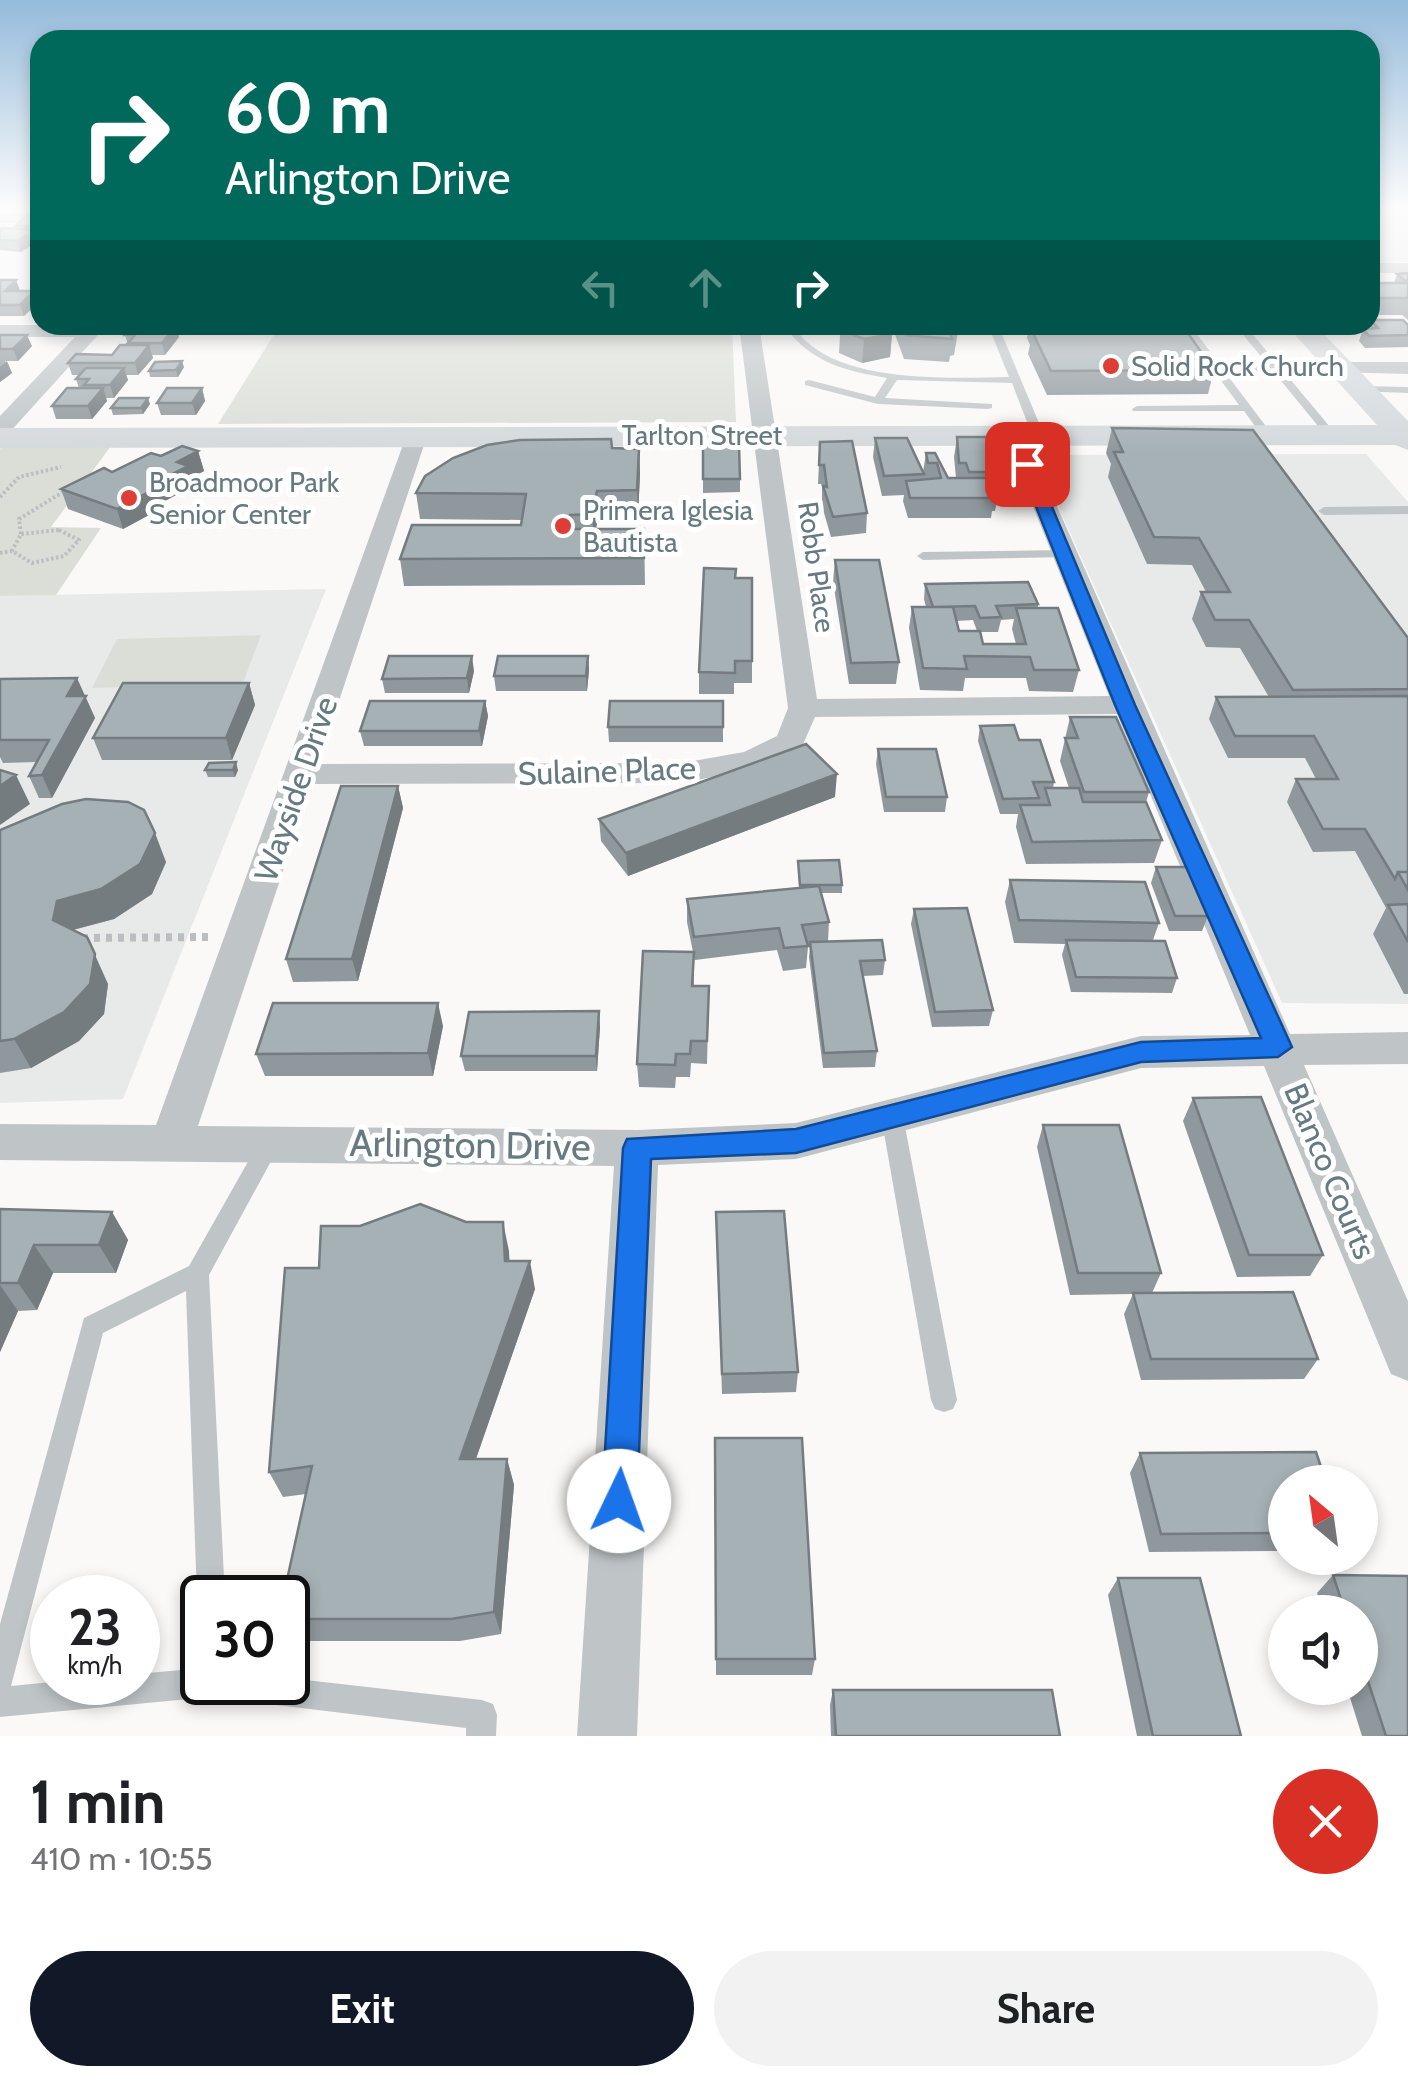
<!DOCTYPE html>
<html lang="en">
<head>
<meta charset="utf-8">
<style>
  :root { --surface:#fff; --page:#f2f2f2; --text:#202124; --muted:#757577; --accent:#111827 }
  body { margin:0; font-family:Cabin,sans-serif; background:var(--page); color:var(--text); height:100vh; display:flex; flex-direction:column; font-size:38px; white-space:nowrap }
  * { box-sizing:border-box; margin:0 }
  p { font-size:32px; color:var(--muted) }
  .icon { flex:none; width:55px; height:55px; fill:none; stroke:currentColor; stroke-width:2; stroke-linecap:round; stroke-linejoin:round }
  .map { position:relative; height:1736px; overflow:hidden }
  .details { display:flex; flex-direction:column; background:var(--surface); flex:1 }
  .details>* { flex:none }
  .banner { position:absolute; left:30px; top:30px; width:1350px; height:305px; border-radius:30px; box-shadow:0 5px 15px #0003; background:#00695c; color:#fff; overflow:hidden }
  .needle { width:65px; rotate:331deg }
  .fabs { position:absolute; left:1268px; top:1465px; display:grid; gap:20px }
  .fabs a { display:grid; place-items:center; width:110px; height:110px; border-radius:50%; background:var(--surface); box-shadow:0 5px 15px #0003; font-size:50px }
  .speed { position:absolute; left:30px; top:1575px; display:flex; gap:20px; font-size:50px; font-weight:700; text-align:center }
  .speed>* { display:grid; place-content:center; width:130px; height:130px; border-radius:50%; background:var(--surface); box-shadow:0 5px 15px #0003; line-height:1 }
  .speed small { font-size:25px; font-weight:400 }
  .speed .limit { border:5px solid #111; border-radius:15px; background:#fff; color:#111 }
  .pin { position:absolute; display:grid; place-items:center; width:85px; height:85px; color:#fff; margin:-42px; border-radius:20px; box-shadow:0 5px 15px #0006 }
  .me { position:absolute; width:110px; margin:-55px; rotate:3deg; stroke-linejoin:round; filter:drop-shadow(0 0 8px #0008) }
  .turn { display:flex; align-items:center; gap:35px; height:210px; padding:0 30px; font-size:45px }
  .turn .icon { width:130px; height:130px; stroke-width:2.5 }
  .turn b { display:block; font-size:70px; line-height:85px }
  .lanes { display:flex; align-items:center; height:95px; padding:0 30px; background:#0003; justify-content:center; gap:50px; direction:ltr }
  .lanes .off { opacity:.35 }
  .round { display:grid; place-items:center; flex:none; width:105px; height:105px; border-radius:52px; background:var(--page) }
  .head { display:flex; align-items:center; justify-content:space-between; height:170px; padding:0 30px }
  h1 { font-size:60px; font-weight:800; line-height:75px }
  .cta { display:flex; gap:20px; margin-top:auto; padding:20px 30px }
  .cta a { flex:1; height:115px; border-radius:60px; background:var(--accent); color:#fff; font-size:40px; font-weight:800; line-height:115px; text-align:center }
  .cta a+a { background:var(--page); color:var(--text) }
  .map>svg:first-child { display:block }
</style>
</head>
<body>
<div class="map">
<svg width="1408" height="1736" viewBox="0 0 1408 1736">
  <rect width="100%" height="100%" fill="#faf9f8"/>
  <path fill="#e8e9e9" d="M1370,210h38v52l-38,1z
    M1366,454l42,48v502l-126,-1 -247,-548z
    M326,589l-203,510 -123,4v-507z"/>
  <path fill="#dbded7" d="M280,325h452l4,97 -518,2z
    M114,442l-63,85 50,1 -45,67 -56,1v-147l4,-5z
    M261,635l-18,48 -151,5 25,-49z"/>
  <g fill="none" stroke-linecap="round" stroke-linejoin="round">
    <path stroke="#babec0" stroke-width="4" stroke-dasharray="2.5 2.5" stroke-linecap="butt" d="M0,497l19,-20 42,-10
      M59,530l20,10 -15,16 -32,7 -20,-12 9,-17z
      M21,534l-2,-15 62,-38
      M0,553l12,-2"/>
    <path stroke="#babec0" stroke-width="8" stroke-dasharray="6 6" stroke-linecap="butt" d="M82,938l126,-1"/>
    <path fill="#bfc5c7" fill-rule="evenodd" d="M783,325h10c5,6 9,14 15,18 47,40 143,35 201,34l-21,-52h10l46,110 -6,3 -6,-3 -20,-52 -115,-3 -12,18 107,6v4l-4,1 -110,-5 -73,-19v-4l4,-1 66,17 12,-19c-45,-8 -75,-15 -104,-53z
      M1180,325h10l31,41 47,-1 -33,-40h10l90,108v4h-8l-54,-66 -48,1 46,61v4h-8l-19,-26h-111l-1,-2 5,-3 102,-1z
      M1360,386l48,1v6l-52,-2v-4z
      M1408,506v8l-84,1 -6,-4 6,-4z
      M1063,550l5,1v6l-145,3 -6,-4 6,-4z
      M892,1107l7,3 4,6 54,284 -4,9 -9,3 -9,-3 -4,-9 -50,-284 4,-6z
      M270,1134l8,3 3,6 -72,132 16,323h-23v11l-5,-11 -11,-307 -83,42 -92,353 41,-4h86v-8l64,-6v14h86v-4l194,22 11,4 4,11 -1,21h-30v-8l-256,-31 -210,20v-93l84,-306 105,-52 73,-129z"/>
    <path fill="#bfc5c7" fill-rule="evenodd" d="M0,213h40v10h-40z
      M1370,263h38v10h-38z
      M0,325h107l-99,109 -8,2v-20l75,-79h-75z
      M739,325h20l58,374 292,-3 -105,-262 3,-5h16l267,605 118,-2v32l-104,1 104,236v80l-17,-7 -127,-308 -123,2 -345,91 -138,6 -21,571h-60l37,-570 -614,-6v-36l156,1 252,-694 8,-2 11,7 -109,328 364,-1 62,-11 33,-16 11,-28zM1117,714l133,321 -109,1 -345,87 -159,7 -439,-4 114,-342 370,-1 81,-16 38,-18 14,-32z
      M1339,362h69v12l-76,-2v-8z"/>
    <path fill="#d4d9dc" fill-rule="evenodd" d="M1286,325h29l93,96v29l-13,-5 -1395,3v-20l1377,-3z"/>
  </g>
  <path fill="#8f989c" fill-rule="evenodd" d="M40,215l-2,21 2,4 -19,12 -21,-2v-21h16l-1,-3z
    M1408,273v47l-6,-5h-32v-32h24l3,-9z
    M0,280h16l4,11h14l4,11 -14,14h-24z
    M1370,320l38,5v22l-43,1 -6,-7 4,-12h3l2,-4h2z
    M133,325h48l-4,5 2,7 -14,18h-13l1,3 -15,17h-12l2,5 -14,18h-8l1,3 -15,18h-36l-4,-13 27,-18 -3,-9 4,-4h-8l-4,-12 44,-8 16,-10 -3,-10z
    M817,325h137l4,7 -4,23 -4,1 -1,6 -45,-3 -11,-30v-4l-11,5 10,4 -2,23 -28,6 -23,-10 1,-18 -23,-8z
    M1029,325h153l32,45 -6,24 -161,1 -19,-41 2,-9 -3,-7z
    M0,335l32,11 -14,15h-13l7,12 -12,9z
    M184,367l-6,10h-28l-1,-6z
    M202,388l3,13 -9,14h-35l-4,-12z
    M150,404l-7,10 -30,1 -2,-7z
    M1112,428l296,210v356h-4l-31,-60 13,-26 -31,-57 -42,1 -26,-50 9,-23h20l-11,-21h-77l-19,-39 7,-22h53l-29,-49 -34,-1 -14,-28 9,-27h5l-14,-27 -45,-1 -39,-87 3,-13 -5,-11z
    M957,437l46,35 -8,39h-3l-1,7h-83l-5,-17 1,-6 -22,1 -9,-39 2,-19 48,34 3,-19h9l13,25h8l-2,-21z
    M820,442l47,71 -1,20 -35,4 -9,-31v-22h-4z
    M703,444l37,35v13l-37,1z
    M612,448l27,1 1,25 -2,42 -40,1 -2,12h48l1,56 -241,1 -4,-27 121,-34 1,-5 -102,-1 -4,-26z
    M198,451l6,20 -13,7 2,8 -32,17 1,5 -39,21 -55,-20 -7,-20 100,-33z
    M835,560l64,102 -3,22h-47l-16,-103z
    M735,578l17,83v22h-18v11h-35v-22z
    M925,584l113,20v4l41,62 -6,22 -44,-1 -3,-13h-61l-2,13 -43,-1 -11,-62 3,-21h14l-2,-8zM1014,619l-2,10 4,15h-33l-3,-12h18l3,-12zM973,620l4,11h-18l-3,-10z
    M588,656l1,14 -2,21h-91l-2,-15z
    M474,671l-5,22h-84l-3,-14z
    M0,679l85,17 10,22 -43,80h-13l-10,-22 7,-14 -33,1 -3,-6z
    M249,683l6,22 -23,55h-130l-9,-22z
    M485,701l3,15 -6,30h-118l-4,-15z
    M723,701v41h-114l-1,-15z
    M1070,717l79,75 -3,10 16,38 -8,23 -128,1 -10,-37 2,-13h-18l-22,-73 2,-15 39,14 35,42 -1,6h16l-9,-27z
    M878,749l69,48 -2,15h-61l-8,-48z
    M205,770h33l-3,7h-27z
    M398,786l5,22 -45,173 -65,1 -7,-23z
    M835,797l-207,79 -27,-35 -2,-22z
    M0,830l166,32 -14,32 -38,25 -41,11 35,54 -4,30 -25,27 -48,27 -31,5z
    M798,861l44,24v8h-21l8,29 -1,19 57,19 -2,15 -20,1 14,75 -2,16 -52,1 -14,-111 1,-10h-2l-2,21 -23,3 -6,-21 -82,10 -1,-5v31h15l-2,78 -16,-1 -1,14h-14l-1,11 -36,-1 -2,-23 56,-112 -6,-30v-23l112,-11z
    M1156,867l52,49 -6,15h-33l-18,-48z
    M1010,880l149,43 -6,17 24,38 -5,15 -101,-1 -9,-37 3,-11 -51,-1 -9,-41z
    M914,909l79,101 -4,16 -57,1 -21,-103z
    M443,1026l-10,50h-168l-9,-22z
    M600,1027l-3,44h-132l-4,-15z
    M1193,1098l130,157 -13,21 -73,1 -54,-156z
    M1043,1125l118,148 -9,20 166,66 -14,20 -163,1 -17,-66 9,-20 -63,1 -33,-148z
    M0,1209l112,3 16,28 -12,33h-63l-16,37 -19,1 -18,41z
    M716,1212l82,160 -2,20 -74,2z
    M509,1251v10l26,28 -59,170h31l7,26 -13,149 -41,7h-167l-5,-8v-35l18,-104 -23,3 -14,-25 50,-204z
    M715,1438l100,221 -3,16h-96z
    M1140,1453l145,29v69l-136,1 -19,-79z
    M1333,1575l75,1v160h-46l-15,-48h13v-76h-37l-6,-19z
    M1118,1578l123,158h-104l-29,-141z
    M833,1690l227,46h-229l-1,-31z"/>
  <path fill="#747c7f" d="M40,223v12l-2,1 2,4 -19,12 -4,-11 18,-10 -1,-5z
    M16,280l4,11h-15z
    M34,291l4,11 -14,14 -4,-11z
    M172,325h9l-4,5 2,7 -14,18 -3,-12z
    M860,325h33l-34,14z
    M892,334l-2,23 -28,6 2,-24z
    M27,335l5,11 -14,15 -5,-12z
    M149,345l4,13 -15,17 -3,-12z
    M7,361l5,12 -12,9v-15z
    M182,361l2,6 -6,10 -2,-7z
    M124,368l4,12 -14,18 -4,-13z
    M103,388l4,13 -15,18 -4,-13z
    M202,388l3,13 -9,14 -4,-12z
    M148,398l2,6 -7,10 -2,-6z
    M639,449l1,25 -2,42 -1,-26z
    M198,451l6,20 -13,7 2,8 -32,17 1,5 -39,21 -6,-20 32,-23 28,-24z
    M597,491l1,26 -4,24 -2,-27z
    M472,656l2,15 -5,22 -2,-15z
    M588,656l1,14 -2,21 -1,-15z
    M77,678l18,40 -43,80 -10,-23 25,-79z
    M249,683l6,22 -23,55 -6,-22z
    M485,701l3,15 -6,30 -3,-15z
    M236,762l2,8 -3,7 -2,-7z
    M837,774l-2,23 -207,79 -2,-23z
    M16,775l14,29 -30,21v-39z
    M398,786l5,22 -45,173 -6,-22z
    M155,833l11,29 -14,32 -38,25 -42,11 -19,-10 4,-19z
    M87,937l21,47 -4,30 -25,27 -48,27 -17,-29z
    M438,1003l5,23 -10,50 -5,-23z
    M599,1011l1,16 -3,44 -1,-15z
    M112,1212l16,28 -12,33 -17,-28z
    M503,1222l6,29 2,38 -6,-28z
    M34,1245l19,28 -16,37 -19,-27z
    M530,1261l5,28 -68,195 -7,-25z
    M0,1285l18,26 -18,41z
    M507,1459l7,26 -13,149 -7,-22z"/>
  <path fill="#a6b1b5" stroke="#747c7f" stroke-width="2.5" d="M28,215h12v8l-6,3h-19z
    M2,228l34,2 -19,11 -17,-1v-11z
    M1408,273v10l-11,-9z
    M0,280h16l-11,11h29l-14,14h-20z
    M1370,283h38v15h-38z
    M1370,320h33l5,5v10l-39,1 -6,-7 15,-1z
    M855,325h14l23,9 -28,5 -23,-9z
    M902,325h52l4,7 -8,1 2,6 -46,-4z
    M1053,325h129l32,45 -163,1 -19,-40 25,1z
    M133,326h43l-14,17h-34l7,-8h-10z
    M0,335h27l-14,14h-13z
    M120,345h29l-14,18h-67l8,-9 36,1z
    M182,361l-6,9 -27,1 6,-9z
    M86,368h38l-14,17h-26l5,-6h-13z
    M67,388h36l-15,18h-36z
    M167,388h35l-10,15h-35z
    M119,398h29l-7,10h-30z
    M1112,428l141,2 155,208v51l-115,1 -44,-70h-34l-14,-28h29l-31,-54 -45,-1 -40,-85h9z
    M957,437h33l13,35h-34l-3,-9h-7z
    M875,438h32l17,36 -40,2z
    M611,439l1,9 27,1 -2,41 -40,1 -5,23 -22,1 -1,14h75v29l-244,1 12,-34h109l5,-31 -110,-1 9,-17 28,-18 34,-13 33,-5z
    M852,441l15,72 -34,4 -10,-31 4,1 -3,-22h-5l1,-23z
    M703,444h36l1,35h-37z
    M182,446l16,5 -21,11 11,4 -39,20 7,2 -39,21 -56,-20 43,-21 8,4 39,-19 10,3z
    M926,453h9l13,25h46l5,13h-7l2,7h-84l-4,-17 35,-3 -4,-15h-9z
    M835,560h44l20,102 -48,1z
    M704,568l32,1 -1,9h17v83h-17v12l-36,-1z
    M1028,582l10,22 -42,2 5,11 -21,1 -5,-12 -42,1 -8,-23z
    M912,607h41l6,24h21l3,13h43l-10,-36h42l21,62h-45l-4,-13 -66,-1 3,13 -44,-1z
    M389,656h83l-5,22 -85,1z
    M498,656h90l-2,20h-92z
    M77,678l-10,18h19l-44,79 -13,1 20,-36h-49v-61z
    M123,683h126l-23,55h-133z
    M1408,696v176h-10l-3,7 -30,-50h-42l-27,-50h42l-24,-43h-79l-19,-39z
    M370,701h115l-6,30h-119z
    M610,701h113v26h-115z
    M1070,717h46l33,75h-65l-19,-54h13z
    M1014,725l5,15h21l14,42h-21l6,16 -36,1 -23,-73z
    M806,744l31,30 -211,79 -27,-34z
    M878,749h58l11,48h-61z
    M236,762l-3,8h-28l4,-7z
    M0,770l16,5 -16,11z
    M341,786h57l-46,173h-66z
    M1045,788h34l4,14h63l16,38 -130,2 -12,-37h30z
    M86,799l42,3 16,8 11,23 -15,31 -39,25 -44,12 -4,19 34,17 8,17 -5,30 -26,28 -50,27 -14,2v-211l62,-26z
    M839,860l3,25h-42l-2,-24z
    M1156,867h32l20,49h-33z
    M1398,872h10v18z
    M1010,880l135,2 14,41 -140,-3z
    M819,886l10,36 -27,3 6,21 -24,2 -5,-20 -85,9 -7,-38z
    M1408,904v38l-20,-37z
    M967,908l26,102 -58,2 -21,-103z
    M882,940l3,20 -25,1 17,90 -53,2 -14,-111z
    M1066,940l99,1 12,37 -101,-1z
    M643,951l51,1 -2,34h17l-2,55h-16l-1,13h-14l-1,11 -38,-1z
    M273,1003h165l-10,50 -172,1z
    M599,1011l-3,45h-135l8,-44z
    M1261,1097l62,158h-74l-56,-157z
    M1043,1125h76l42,148h-83z
    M420,1204l46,18h37l2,39h25l-70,198h47l-13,153 -43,7h-163v-21h-5l29,-132 -43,6 16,-204h34l2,-42h39z
    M0,1209l112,3 -13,33h-65l-16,38h-18z
    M784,1211l14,161 -76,2 -6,-162z
    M1293,1292l25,67h-167l-18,-66z
    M715,1438h87l13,221h-99z
    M1316,1452l10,30h-41v51l-124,1 -21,-81z
    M1333,1575l75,1v160h-22l-26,-79v-45h-15z
    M1118,1578h82l41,158h-88z
    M833,1690h219l8,46h-224z"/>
  <linearGradient id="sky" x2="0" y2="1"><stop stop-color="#94bbdb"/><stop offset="0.46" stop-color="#fdfcfc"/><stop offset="1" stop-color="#fdfcfc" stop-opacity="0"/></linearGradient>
  <rect width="1408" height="453" fill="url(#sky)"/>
  <path fill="#1a73e8" stroke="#114b97" stroke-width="2.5" d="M1027,460l7,4 101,241 157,342 -14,10 -137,5 -345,91 -145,6 -14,342 -5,12 -13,5 -12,-5 -5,-12 21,-353 4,-9 169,-10 345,-87 120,-4 -146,-333 -96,-241z"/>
  <g fill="#dd3d35" stroke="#fff" stroke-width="4">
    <circle cx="1111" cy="366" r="10"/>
    <circle cx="129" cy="498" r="10"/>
    <circle cx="563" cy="526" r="10"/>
  </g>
  <g text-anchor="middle" stroke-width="10" stroke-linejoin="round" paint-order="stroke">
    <g font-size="28" fill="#667a81" stroke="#fff" text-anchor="start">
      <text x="1131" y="376">Solid Rock Church</text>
      <text x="149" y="492">Broadmoor Park<tspan x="149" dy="32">Senior Center</tspan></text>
      <text x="583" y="520">Primera Iglesia<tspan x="583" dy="32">Bautista</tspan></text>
    </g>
    <g font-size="28" fill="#667a81" stroke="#fff">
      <text x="702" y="445">Tarlton Street</text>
      <text transform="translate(817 567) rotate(82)" y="10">Robb Place</text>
    </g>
    <g font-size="32" fill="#667a81" stroke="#fff">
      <text transform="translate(607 771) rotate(-2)" y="11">Sulaine Place</text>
      <text transform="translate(296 789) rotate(-71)" y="11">Wayside Drive</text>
      <text transform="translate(1330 1171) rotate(67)" y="11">Blanco Courts</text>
    </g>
    <g font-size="38" fill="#667a81" stroke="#fff">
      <text transform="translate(470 1145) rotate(1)" y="13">Arlington Drive</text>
    </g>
  </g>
</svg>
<div class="fabs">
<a><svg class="needle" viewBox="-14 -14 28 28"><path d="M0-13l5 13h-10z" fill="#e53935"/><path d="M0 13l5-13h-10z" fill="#757577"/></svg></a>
<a><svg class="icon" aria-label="sound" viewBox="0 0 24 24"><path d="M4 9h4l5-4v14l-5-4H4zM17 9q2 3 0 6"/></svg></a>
</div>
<div class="speed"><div>23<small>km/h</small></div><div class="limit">30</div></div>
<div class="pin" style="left:1027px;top:464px;background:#d93025"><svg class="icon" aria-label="arrive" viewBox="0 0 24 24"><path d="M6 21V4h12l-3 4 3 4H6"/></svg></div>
<svg class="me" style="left:619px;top:1501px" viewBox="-20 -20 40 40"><circle r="19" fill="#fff"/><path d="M0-13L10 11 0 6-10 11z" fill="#1a73e8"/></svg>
<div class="banner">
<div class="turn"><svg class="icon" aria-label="right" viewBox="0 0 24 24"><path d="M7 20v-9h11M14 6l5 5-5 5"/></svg><div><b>60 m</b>Arlington Drive</div></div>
<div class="lanes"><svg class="icon off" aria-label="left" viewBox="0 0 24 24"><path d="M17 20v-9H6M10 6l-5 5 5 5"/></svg><svg class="icon off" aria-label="ahead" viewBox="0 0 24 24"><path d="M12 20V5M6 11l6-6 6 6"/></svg><svg class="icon" aria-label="right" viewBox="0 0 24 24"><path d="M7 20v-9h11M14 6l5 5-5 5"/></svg></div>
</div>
</div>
<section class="details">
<div class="head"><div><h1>1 min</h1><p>410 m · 10:55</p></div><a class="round" style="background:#d93025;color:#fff"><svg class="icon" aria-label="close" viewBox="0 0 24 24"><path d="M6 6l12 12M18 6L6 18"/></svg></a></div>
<div class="cta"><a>Exit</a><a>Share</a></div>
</section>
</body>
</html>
